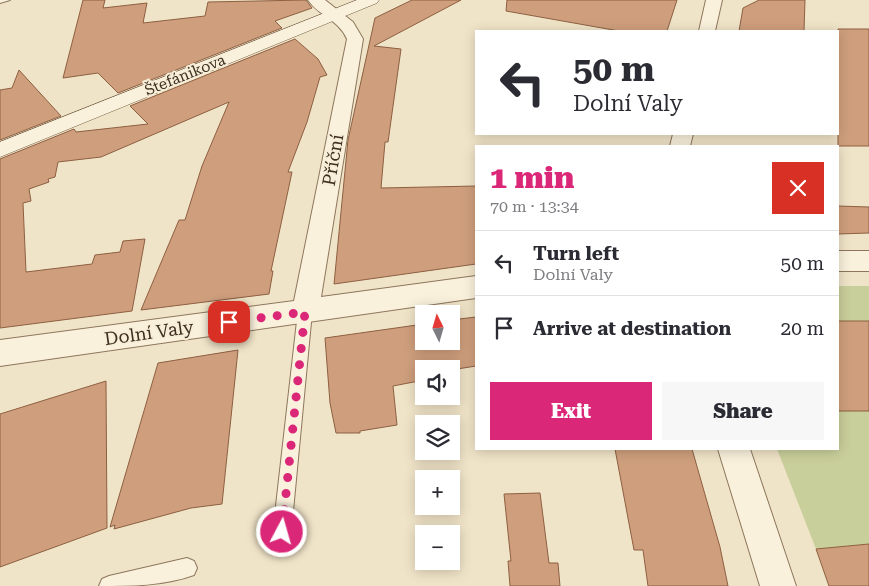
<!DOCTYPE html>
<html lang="en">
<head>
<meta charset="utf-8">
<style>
  :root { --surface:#fff; --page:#f7f7f7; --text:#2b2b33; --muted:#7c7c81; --line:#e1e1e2; --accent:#db2777 }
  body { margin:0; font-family:"Roboto Serif",serif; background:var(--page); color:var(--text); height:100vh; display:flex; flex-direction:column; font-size:19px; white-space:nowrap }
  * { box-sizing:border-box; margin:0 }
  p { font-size:16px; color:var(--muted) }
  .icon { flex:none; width:28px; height:28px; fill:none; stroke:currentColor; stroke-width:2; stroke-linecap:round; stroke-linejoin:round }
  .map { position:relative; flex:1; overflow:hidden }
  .panel { position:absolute; left:475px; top:145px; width:364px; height:305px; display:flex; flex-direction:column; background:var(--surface); border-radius:0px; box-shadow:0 2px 12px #0003 }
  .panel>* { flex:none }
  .hud { position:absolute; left:475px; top:30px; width:364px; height:105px; border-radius:0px; box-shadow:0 2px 12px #0003; background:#fff; color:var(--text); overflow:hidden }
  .needle { width:32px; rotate:355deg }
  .buttons { position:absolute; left:415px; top:305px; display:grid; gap:10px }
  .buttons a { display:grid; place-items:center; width:45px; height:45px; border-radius:0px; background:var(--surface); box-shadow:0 2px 12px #0003; font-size:25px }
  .pin { position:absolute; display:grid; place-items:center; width:42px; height:42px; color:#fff; margin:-21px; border-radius:10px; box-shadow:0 2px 8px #0006 }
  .me { position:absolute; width:55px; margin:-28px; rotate:6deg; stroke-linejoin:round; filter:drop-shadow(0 0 4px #0008) }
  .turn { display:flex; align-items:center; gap:18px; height:105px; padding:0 15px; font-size:22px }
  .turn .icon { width:65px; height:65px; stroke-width:2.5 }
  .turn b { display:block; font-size:35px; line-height:42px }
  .round { display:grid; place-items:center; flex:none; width:52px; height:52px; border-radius:0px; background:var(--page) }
  .headline { display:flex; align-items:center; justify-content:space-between; height:85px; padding:0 15px }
  h1 { font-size:30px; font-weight:800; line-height:38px; color:var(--accent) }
  .button { display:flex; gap:10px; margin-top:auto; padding:10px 15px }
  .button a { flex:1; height:58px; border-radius:0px; background:var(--accent); color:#fff; font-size:20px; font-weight:800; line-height:58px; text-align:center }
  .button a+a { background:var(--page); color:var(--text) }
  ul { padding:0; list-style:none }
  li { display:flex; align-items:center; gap:15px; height:65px; padding:0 15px; border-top:1px solid var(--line) }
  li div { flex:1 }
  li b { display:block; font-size:19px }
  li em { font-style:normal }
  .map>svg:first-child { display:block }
</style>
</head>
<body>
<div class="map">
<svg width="869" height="586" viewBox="0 0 869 586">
  <rect width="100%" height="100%" fill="#f0e4c8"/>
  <path fill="#c9cf9b" d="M838,286h31v258l-53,5 -39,-100h61z"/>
  <path fill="#cf9f7d" stroke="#8d5f41" d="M83,0h22l-2,8 44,-5 -4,20 62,-7 3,-14 98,-2 6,8 -37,13 7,7 -164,65 -20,-20 -35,5z
    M412,0h49l-87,46 27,3 -13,93h-3l-4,46 95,-2v78l-142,20 14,-144 27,-122z
    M507,0h170l-10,31h-48l-113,-20z
    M759,0h46l-1,31h-65l4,-23z
    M838,29h31v117h-31z
    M295,39l23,20 9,16 -7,2 -13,45 -19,50h4l-21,99h2l-4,23 -128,16 38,-90h6l17,-54 27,-64 -128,55 -43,5 -3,15 -7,2 1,3 -20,7 2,12 -8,2 3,69 66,-8 3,-9 25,-3 3,-11 22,-2 -13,72 -132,17v-169l74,-30 2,3 72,-8 -18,-18z
    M19,70l42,46 -61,24v-50l12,-2z
    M838,206l31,1v26l-31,1z
    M476,317v49l-25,4 -27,-1v11l-31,6 4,39 -37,6v2h-24l-6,-30 -5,-65 99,-14v17h27v-21z
    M838,321h31v90h-31z
    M238,350l-16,154 -31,4 -77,21 1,-4 -5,2 48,-164z
    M106,381l1,147 -107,39v-153z
    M615,449h77l28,98 8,39h-80l-5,-36h-9z
    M540,493l9,70h9l2,23h-50l-2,-25h3l-7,-67z
    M869,544v42h-40l-13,-37z"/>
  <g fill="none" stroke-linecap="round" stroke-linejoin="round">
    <g stroke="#8d765c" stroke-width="2">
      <path id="lane" d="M0,0h10l-10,3z
        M305,306l5,2 2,4 -21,220 -3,6 -6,3 -6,-3 -3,-6 25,-220 2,-4z
        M187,558l7,3 3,7 -3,7c-31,11 -62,11 -95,11l3,-7 7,-3z"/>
    </g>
    <g stroke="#8d765c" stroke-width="2">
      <path id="street" d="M308,0h17l28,22 10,17 -42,258 155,-21v22l-476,68v-26l294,-39 53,-262c-8,-19 -28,-23 -39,-39z
        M706,0h16l-7,31h-16z
        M673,134h20l-3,12h-20z
        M838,251h31v20h-31z
        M718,449h32l46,137h-36z"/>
    </g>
    <g stroke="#6f573f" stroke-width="1">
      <path id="secondary" d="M357,0h22l-2,3 -377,154v-15z"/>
    </g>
    <use href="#lane" fill="#faf1dc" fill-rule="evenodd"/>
    <use href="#street" fill="#faf1dc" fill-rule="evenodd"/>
    <use href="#secondary" fill="#faf1dc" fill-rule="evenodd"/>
  </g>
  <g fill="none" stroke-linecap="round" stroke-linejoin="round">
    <path stroke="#db2777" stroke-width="9" stroke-dasharray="0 16.2" d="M229,322l76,-10 -23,220"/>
  </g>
  <g text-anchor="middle" stroke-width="4" stroke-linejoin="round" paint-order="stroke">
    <g font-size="15" fill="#3d2e20" stroke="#f7eed8">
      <text transform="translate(185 75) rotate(-22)" y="5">Štefánikova</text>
    </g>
    <g font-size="18" fill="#3d2e20" stroke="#f7eed8">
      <text transform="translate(333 160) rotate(-80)" y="6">Příční</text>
      <text transform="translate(149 333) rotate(-8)" y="6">Dolní Valy</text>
    </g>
  </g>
</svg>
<div class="buttons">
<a><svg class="needle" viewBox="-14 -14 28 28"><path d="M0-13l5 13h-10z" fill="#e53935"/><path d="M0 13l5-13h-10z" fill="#7c7c81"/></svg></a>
<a><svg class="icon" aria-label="sound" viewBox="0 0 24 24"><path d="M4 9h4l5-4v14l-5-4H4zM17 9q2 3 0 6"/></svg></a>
<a><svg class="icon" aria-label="layers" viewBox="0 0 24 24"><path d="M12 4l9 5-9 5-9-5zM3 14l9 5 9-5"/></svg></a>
<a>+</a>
<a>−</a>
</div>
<div class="pin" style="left:229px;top:322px;background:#d93025"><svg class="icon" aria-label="arrive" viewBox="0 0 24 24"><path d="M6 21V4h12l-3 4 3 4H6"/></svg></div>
<svg class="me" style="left:282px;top:532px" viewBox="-20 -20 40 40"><circle r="17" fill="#db2777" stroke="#fff" stroke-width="3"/><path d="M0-11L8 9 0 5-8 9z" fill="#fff"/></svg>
<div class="hud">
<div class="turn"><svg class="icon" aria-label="left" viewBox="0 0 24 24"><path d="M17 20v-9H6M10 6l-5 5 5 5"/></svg><div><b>50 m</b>Dolní Valy</div></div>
</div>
<section class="panel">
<div class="headline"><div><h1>1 min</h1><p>70 m · 13:34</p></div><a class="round" style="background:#d93025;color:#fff"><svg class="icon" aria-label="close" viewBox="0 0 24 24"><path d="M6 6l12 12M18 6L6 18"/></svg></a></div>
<ul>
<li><svg class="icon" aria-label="left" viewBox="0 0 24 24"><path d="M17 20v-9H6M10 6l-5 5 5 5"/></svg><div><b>Turn left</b><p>Dolní Valy</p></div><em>50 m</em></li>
<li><svg class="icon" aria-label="arrive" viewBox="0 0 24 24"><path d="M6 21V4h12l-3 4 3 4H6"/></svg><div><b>Arrive at destination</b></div><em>20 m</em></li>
</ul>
<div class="button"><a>Exit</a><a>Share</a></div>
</section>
</div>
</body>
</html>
